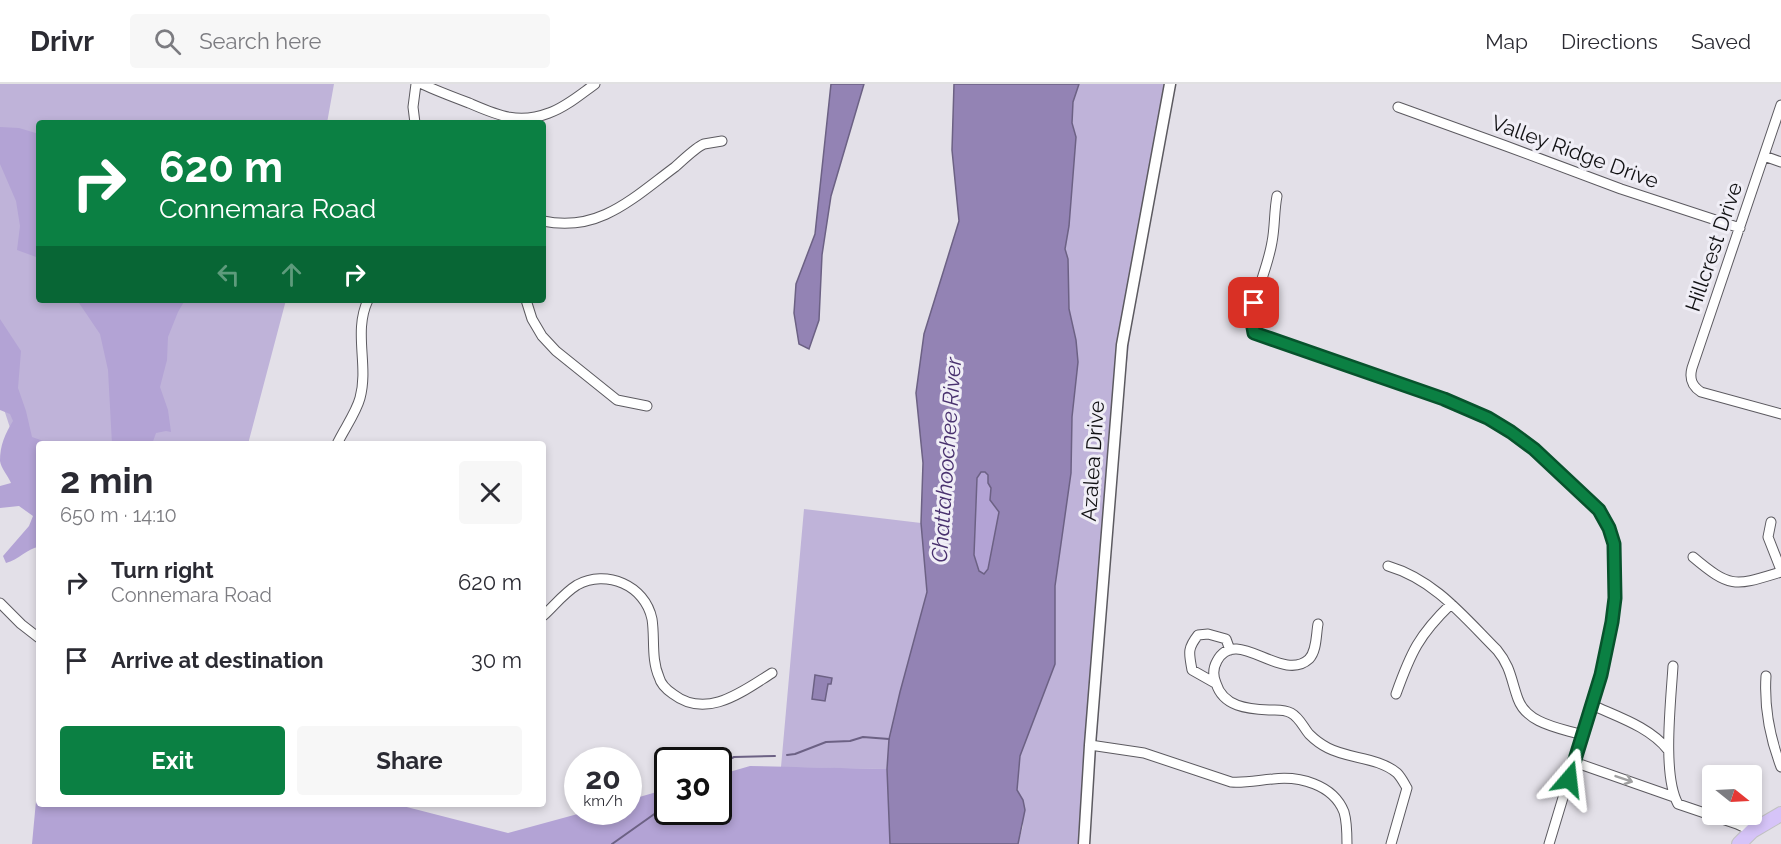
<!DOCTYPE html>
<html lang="en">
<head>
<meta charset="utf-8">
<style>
  :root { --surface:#fff; --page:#f7f7f7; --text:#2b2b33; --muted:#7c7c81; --line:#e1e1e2; --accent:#0b8043 }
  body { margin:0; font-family:Raleway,sans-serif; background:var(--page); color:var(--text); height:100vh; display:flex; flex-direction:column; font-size:22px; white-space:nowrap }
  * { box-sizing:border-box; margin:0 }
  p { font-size:20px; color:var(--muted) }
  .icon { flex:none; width:33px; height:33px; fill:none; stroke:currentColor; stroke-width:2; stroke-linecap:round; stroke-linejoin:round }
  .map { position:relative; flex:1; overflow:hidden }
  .panel { position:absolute; left:36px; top:357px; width:510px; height:366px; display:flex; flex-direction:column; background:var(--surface); border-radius:6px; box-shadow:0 3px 9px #0003 }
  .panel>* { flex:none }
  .guide { position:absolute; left:36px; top:36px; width:510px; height:183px; border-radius:6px; box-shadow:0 3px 9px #0003; background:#0b8043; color:#fff; overflow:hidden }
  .needle { width:39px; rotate:108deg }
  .tools { position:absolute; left:1702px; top:681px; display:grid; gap:12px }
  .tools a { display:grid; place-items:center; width:60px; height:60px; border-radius:6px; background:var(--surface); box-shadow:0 3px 9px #0003; font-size:30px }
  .speed { position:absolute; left:564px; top:663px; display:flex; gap:12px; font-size:30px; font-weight:700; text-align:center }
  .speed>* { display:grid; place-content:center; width:78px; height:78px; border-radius:50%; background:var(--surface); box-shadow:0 3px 9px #0003; line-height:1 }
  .speed small { font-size:15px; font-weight:400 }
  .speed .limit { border:3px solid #111; border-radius:9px; background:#fff; color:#111 }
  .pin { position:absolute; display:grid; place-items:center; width:51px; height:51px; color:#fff; margin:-26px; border-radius:12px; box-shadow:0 3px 9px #0006 }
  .me { position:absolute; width:66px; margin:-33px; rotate:17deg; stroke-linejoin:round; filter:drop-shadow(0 0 4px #0008) }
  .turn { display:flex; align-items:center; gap:21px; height:126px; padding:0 24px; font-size:27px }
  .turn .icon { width:78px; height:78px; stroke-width:2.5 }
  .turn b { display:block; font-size:42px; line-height:51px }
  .lanes { display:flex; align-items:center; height:57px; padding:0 24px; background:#0003; justify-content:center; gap:30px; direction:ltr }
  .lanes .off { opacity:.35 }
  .round { display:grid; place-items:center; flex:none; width:63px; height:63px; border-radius:6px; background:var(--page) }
  .head { display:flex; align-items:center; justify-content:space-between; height:102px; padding:0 24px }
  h1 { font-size:36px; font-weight:700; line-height:45px }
  .cta { display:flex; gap:12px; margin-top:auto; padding:12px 24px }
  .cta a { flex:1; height:69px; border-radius:6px; background:var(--accent); color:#fff; font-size:24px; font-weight:700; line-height:69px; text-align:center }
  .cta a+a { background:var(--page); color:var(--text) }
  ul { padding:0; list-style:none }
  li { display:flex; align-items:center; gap:18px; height:78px; padding:0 24px }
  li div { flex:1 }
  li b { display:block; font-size:22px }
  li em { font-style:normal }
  header { display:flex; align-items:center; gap:36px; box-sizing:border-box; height:84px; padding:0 30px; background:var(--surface); border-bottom:2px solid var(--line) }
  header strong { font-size:28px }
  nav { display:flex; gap:33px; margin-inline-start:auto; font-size:21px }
  .search { width:420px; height:54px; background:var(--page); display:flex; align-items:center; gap:15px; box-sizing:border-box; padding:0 21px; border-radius:6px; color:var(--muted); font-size:22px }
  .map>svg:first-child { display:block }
</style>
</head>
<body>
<header>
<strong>Drivr</strong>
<div class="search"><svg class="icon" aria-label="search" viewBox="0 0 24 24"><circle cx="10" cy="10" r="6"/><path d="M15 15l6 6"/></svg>Search here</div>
<nav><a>Map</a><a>Directions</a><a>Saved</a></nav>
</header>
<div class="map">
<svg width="1781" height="760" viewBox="0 0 1781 760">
  <rect width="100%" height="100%" fill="#e3e0e8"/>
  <path fill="#bfb3d9" d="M0,0h334l-7,39h-288v177h247l-38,144h-209l-26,-7 -13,-40z
    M1079,0h85l-25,170 -20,180 -30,410h-71l5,-18 -6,-36 3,-34 35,-93v-77l16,-113 1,-56 6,-55 -2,-22 -7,-31 -1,-50 -3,-10 4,-23 7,-89 -4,-14 1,-21z
    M804,425l117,14 6,69 -27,100 -11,47 -2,30 -106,-2z"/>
  <path fill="#b3a3d5" d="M0,43l19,1 20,6v124l-22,-8 3,-24 -4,-25 -16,-37z
    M77,216h108l-7,12 -10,25 -1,23 -7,27 8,23 3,22 -5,-1 -10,2 -4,11h-40l-4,-74 -8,-36z
    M0,235l21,32 -3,37 8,23 6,26 20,7h-13v103c-11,1 -21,13 -33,16l-3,-7 26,-30 4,-10 -14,-10 -19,2v-22l11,-3c-3,-7 -10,-15 -11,-22 0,-16 5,-27 13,-40l-3,-7 -10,-4z
    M981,388h4l3,3v8l3,5 -1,12 9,12 -11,57 -4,5 -5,-3 -5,-16 3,-77z
    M750,682l137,3 3,75h-858l4,-43h3v3h356l113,29 77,-21h43l1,-12 38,-11 1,23h50l1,-37z"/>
  <path fill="#9383b4" stroke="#6c6184" stroke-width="1.5" fill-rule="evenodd" d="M831,0h33l-33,112 -9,59 -3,65 -10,29 -10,-5 -5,-31 2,-29 19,-50z
    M954,0h125l-6,18 -1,21 4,14 -7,89 -4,23 3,10 1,50 7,31 2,22 -6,55 -1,56 -16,113v78l-35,92 -3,34 6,10 2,10 -7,34h-128l-3,-75 2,-30 11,-47 27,-100 -6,-69 2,-60 -7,-70 8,-59 35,-113 -7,-71zM981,388h4l3,3v8l3,5 -1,12 9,12 -11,57 -4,5 -5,-3 -5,-16 3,-77z
    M815,591l17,3 -1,6h-3l-3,17 -13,-2z"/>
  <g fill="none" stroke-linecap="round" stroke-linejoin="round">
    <path stroke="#6c6184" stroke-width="2" d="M787,671l8,-1 31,-12 24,-1 13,-4 26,2
      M718,681l16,-8 41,-1
      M612,760l48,-34 8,-7"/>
    <g stroke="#5c5a60" stroke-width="11">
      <path id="minor" d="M422,0c15,7 31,13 47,19 28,12 49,22 80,10 17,-6 32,-19 46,-29
        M1781,21l-89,263c-3,11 0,18 9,24l80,22
        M1398,23l108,39 115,43 119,39
        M415,39l-2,-16 3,-23
        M1764,72l17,6
        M1277,112c-3,15 -2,31 -5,46 -5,31 -23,60 -18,91l190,66 44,19 23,14 23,17 25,22 40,39 10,18 5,16 1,14v40l-8,54 -58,192
        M543,137c56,12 90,-23 132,-54 7,-6 21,-20 29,-23 6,-1 12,-2 18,-3
        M526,216l6,19 10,17 14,15 61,49 30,6
        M337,360c7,-15 19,-31 23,-46 9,-33 -7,-66 8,-98
        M1771,438l-3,15 13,33
        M1693,473c38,32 42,29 88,15
        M1388,482c47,14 76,51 109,84 14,17 14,30 21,49 9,25 42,29 64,36
        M0,519l21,21 18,14
        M543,532c11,-10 21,-23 34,-31 29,-16 68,0 75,34 3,19 -1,40 7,58 2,8 8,13 14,17 34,26 70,-3 99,-21
        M1318,540c-2,10 -1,27 -9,35 -27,25 -73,-34 -92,2 -4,7 -4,15 -1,22 7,24 32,26 53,27 8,0 15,-1 22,3 9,5 12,14 18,21 5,5 13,11 19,14 21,11 50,9 69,25 4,4 7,10 10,15l-16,56
        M1673,582c-2,34 -11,109 5,138l59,20 15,7
        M1766,592c-2,31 4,62 15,91
        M1215,599l-23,-13c-3,-17 -5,-21 6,-35l10,-1 18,5 4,11
        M1396,610c15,-42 23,-59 55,-90
        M1592,621c26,12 58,22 76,45
        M1090,661l54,8 87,29c15,1 28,-2 42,-3 26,-3 60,5 71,33 3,10 3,21 3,32
        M1574,678l100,35"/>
    </g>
    <g stroke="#5c5a60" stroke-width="13">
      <path id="tertiary" d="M1084,760l6,-99 32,-400 48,-261"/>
    </g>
    <g stroke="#c1c1c2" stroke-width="16">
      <path id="primary" d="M1739,760l13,-13 29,-17"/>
    </g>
    <use href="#minor" stroke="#fff" stroke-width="9"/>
    <use href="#tertiary" stroke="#fff" stroke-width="10"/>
    <use href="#primary" stroke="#d6c4f8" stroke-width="14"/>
  </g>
  <defs><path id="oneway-shaft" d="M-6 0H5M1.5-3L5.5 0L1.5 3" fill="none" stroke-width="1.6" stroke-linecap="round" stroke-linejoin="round" transform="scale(1.5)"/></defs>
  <use stroke="#a0a0a1" href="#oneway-shaft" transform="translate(1624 695) rotate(19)"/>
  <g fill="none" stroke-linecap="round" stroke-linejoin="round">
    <g stroke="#07532c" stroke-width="15">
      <path id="route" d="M1254,219l-2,19 2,11 190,66 44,19 23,14 23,17 65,61 10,18 5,16 1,54 -3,24 -11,53 -32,104"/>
    </g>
    <use href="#route" stroke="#0b8043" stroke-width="10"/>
  </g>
  <g text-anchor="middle" stroke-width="6" stroke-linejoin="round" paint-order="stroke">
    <g font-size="21" fill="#111113" stroke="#f0eef6">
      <text transform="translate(1575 68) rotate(20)" y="7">Valley Ridge Drive</text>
      <text transform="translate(1714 163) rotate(-71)" y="7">Hillcrest Drive</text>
      <text transform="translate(1093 377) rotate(-86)" y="7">Azalea Drive</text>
    </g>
    <g font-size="22" font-style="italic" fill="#49316f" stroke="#f0eef6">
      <text transform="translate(946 376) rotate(-86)" y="8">Chattahoochee River</text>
    </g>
  </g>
</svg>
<div class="tools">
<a><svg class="needle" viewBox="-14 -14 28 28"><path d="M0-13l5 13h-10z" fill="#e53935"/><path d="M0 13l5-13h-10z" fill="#7c7c81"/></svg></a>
</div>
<div class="speed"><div>20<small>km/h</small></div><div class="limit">30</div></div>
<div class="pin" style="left:1254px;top:219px;background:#d93025"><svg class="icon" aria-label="arrive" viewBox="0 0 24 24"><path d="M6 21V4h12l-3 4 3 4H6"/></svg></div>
<svg class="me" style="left:1569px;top:695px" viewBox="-20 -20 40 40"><path d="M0-17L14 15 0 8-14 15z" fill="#0b8043" stroke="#fff" stroke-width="4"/></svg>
<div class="guide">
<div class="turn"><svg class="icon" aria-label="right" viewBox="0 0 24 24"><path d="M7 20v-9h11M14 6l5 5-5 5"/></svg><div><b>620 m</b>Connemara Road</div></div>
<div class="lanes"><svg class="icon off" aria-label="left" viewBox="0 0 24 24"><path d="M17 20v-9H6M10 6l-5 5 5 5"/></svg><svg class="icon off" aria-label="ahead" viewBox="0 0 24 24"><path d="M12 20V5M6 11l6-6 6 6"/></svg><svg class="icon" aria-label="right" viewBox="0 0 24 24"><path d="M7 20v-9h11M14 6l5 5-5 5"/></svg></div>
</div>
<section class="panel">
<div class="head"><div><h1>2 min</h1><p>650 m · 14:10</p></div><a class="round"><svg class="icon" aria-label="close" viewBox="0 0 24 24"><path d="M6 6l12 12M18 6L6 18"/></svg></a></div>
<ul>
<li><svg class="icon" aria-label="right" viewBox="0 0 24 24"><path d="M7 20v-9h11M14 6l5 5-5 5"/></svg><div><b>Turn right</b><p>Connemara Road</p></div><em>620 m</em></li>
<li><svg class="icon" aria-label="arrive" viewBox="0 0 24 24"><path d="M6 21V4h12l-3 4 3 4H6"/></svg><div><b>Arrive at destination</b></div><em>30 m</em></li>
</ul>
<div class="cta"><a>Exit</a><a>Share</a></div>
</section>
</div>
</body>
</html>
